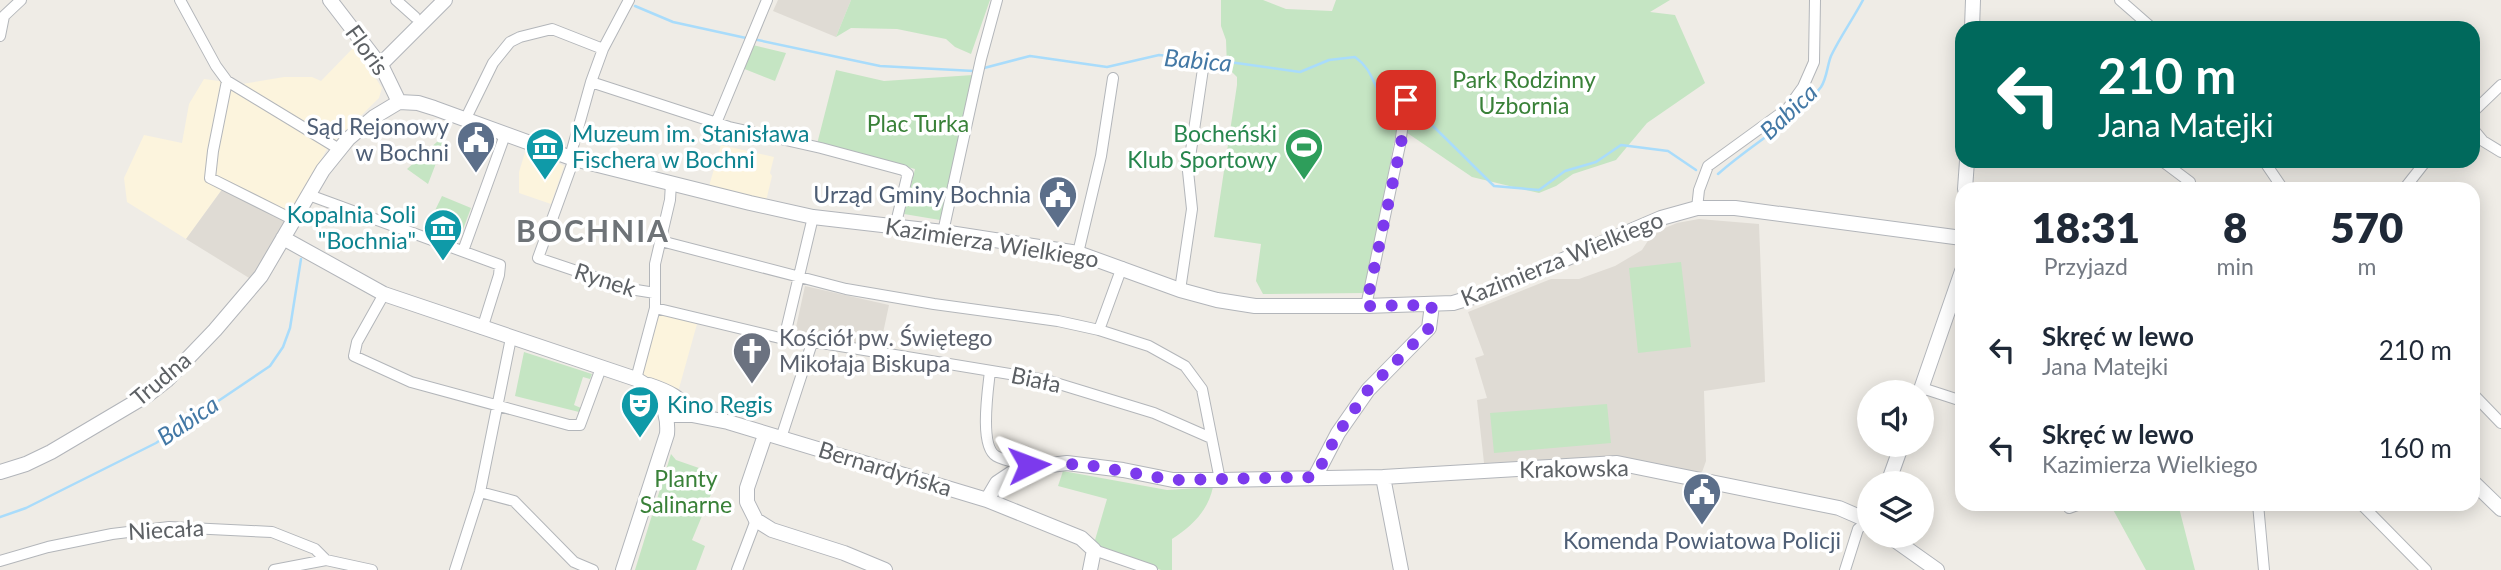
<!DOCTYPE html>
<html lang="pl">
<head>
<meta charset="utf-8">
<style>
  :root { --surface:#fff; --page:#f6f6f7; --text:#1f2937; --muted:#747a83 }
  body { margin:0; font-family:Lato,sans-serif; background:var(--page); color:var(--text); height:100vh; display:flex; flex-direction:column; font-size:26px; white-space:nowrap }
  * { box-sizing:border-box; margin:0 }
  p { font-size:23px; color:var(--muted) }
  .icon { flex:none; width:38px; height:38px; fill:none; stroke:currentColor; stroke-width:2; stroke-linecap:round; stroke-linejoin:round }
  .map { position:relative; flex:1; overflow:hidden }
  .drawer { position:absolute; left:1955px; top:182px; width:525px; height:329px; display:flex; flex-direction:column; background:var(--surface); border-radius:21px; box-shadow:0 4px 18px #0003 }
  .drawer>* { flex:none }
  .hud { position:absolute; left:1955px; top:21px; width:525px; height:147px; border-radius:21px; box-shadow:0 4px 18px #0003; background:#00695c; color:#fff; overflow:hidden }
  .buttons { position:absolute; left:1857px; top:380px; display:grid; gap:14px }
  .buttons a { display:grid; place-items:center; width:77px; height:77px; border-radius:50%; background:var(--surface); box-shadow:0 4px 18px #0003; font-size:35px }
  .pin { position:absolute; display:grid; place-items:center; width:60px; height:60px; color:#fff; margin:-30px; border-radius:14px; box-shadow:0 4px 10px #0006 }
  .me { position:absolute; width:77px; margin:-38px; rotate:87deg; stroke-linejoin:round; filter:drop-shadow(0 0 5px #0008) }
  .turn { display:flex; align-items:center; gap:24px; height:147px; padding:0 28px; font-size:32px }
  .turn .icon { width:91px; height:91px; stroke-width:2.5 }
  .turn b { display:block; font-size:49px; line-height:60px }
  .eta { display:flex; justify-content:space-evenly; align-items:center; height:119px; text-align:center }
  .eta b { font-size:42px; font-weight:800; line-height:49px }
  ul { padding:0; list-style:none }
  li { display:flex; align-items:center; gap:21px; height:98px; padding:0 28px }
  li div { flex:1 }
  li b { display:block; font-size:26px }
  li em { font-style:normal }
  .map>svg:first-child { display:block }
</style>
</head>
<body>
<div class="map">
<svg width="2501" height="570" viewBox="0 0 2501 570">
  <rect width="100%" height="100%" fill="#efece6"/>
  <path fill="#fcf4dd" d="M355,46l27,42 -3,10 -52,51 -37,67 -64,-32 -40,55 -59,-37 -3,-24 20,-43 38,8 7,-39 15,-25 38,5 42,-7h28l9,4z
    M721,145l53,12 -4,16 2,3 -6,25 -57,-15z
    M527,146l37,20 -13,38 -32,-11v-21z
    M657,311l40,13 -19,68 -37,-15z"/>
  <path fill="#dfdbd4" d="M778,0h73l-15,37 -63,-26z
    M226,184l64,32 -36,65 -68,-42z
    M1699,219l60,5 6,158 -61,9 2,70 -5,14 -105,-16 -112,4 -7,-63 10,-2 -12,-40 9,-3 -16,-43 83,-33h28l36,-13 27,-16 11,-17 24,-10z
    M805,286l84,19 -9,42 -85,-15z"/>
  <path fill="#c5e5c3" d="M851,0h139l-19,54 -16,-7 -9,-8 -49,-10 -46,-1 -15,9z
    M1221,0h42l23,9 46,2 4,-11h334l-20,12 25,3 30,68 -58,40 -31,37 -43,14 -17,12 -17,7 -67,-16 -75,-51 -31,167 -103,1 -7,-13 5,-37 -47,-7 23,-152v-8l-10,-10 -1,-27 -5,-14z
    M753,45l33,8 -11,28 -33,-13z
    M836,70l48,11 89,-6 3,4 -36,141 -36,-6 11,-45 -98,-25z
    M448,132l-20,52 -21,-15z
    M442,196l29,12 -12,32 -4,3 -30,-12z
    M1681,262l10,85 -53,6 -9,-85z
    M524,352l68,22 -2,5 -7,-2 -9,28 7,3 -2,4 -64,-16z
    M1607,404l4,39 -117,10 -4,-40z
    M671,454l5,6 43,15 -27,65 13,6 -9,24h-61z
    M1063,471l104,19 46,-3c-5,24 -21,39 -41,52v31h-11l-60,-20 -6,-10 12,-41 -49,-13z
    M2110,504h68l17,66h-49z"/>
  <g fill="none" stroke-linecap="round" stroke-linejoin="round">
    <path stroke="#a9dcfb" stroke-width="2.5" d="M635,6l38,16 73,16
      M753,39l127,27 94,5
      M1208,59l92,13 29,-12 26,-3c25,18 14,39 46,53
      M984,68l46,-12 77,11 52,-12 42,4
      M1407,113l26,13 61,60 45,4 26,-19 31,-9 25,-17 47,6 28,19
      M1718,174c33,-30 76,-52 103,-87 6,-9 6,-21 10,-31 9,-19 22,-37 32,-56
      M0,517l26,-9 130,-65 114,-77 13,-19 7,-19 11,-69"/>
    <g stroke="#b3b6ba" stroke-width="12">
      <path id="street" d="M180,0l36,66 11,15 112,68
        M396,0l19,17
        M2120,0l32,28
        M4,16l17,-16
        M0,36l4,-20
        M227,81l-14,70 -3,27 84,42
        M591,82l138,45 92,21 82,22 5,4 -1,3 -12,50
        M2473,112l28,-27
        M465,120l28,-57 17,-21 10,-5 32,-8 51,20
        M716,123l51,-123
        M2473,129l10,12 18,11
        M570,157l21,-75 12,-33 26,-49
        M574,159l-36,99 92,31 25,4
        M2162,161l28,21 1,7
        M2264,161l19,28
        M2404,189l22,-28
        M309,195l191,70 -1,10 -17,54
        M1697,208l2,-18 9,-24 80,-58 15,-21 11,-25 1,-62
        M943,232l38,-173 16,-59
        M661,241l185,48 88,15 124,17 41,9 50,16 36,20 17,23 18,91
        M463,251l42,-116
        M1078,253l23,-97 12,-78
        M1180,290l12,-81 -4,-38 16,-109
        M384,294l-27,48 -3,14 57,26 158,43h11l21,-57
        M1366,306l34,-161 6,-45
        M655,308l129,31 44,5 218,36 108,33 57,25
        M1099,330l23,-63
        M784,339l29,-122
        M990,371c-2,19 -11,75 6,85 10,6 26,7 38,11
        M636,379l19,-71v-44l15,-64 1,-17
        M1922,388l40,13
        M2473,394l28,29
        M781,438l31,-95
        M480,492l34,9 60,61 19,8
        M2258,504l6,66
        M2361,504l65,66
        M2069,508l11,-4
        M1094,550l58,20
        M0,561l48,-14 64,-13 57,-7 103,5 43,17 11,11
        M274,570l52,-10 46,10
        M455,570l25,-78 31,-154
        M737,570l19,-50
        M1845,570l13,-41 11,-9"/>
    </g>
    <g stroke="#b2b5ba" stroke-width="16">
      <path id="secondary" d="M330,0l53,69 16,33
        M1972,28l1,-28
        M380,65l65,-65
        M1965,189l2,-28
        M283,238l101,56 252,85c22,12 33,31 31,55l-44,136
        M649,385c18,6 34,13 43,30
        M1920,392l42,-121
        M667,415h25l36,7 259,78 94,38 13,12 -4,20
        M765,435l-18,53v14l9,18 16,10 72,23 41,17
        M0,472l26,-8 25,-12 98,-58 18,-14 48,-50 46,-54 62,-106 25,-31 26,-22 25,-15 19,1 16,5 140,51 176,44 63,14 130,15 135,21 102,37 37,10 38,6h111l87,-3 33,-10 175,-75 36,-10h38l227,30
        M1315,477l23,-44 30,-43 61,-62 3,-23
        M1383,477l18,93
        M2473,482l28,27
        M1888,483l14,-39
        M987,500l10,-17 15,-10 22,-6 33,-4 56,7 50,10h47l163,-3 234,-14 222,45 30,13
        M1889,536l48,34"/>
    </g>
    <use href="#street" stroke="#fff" stroke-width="10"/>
    <use href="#secondary" stroke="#fff" stroke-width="14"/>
  </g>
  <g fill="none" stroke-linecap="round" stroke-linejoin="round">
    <path stroke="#7c3aed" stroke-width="12" stroke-dasharray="0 21.6" d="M1029,465l53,-1 91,16 142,-3 23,-44 30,-43 61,-62 3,-23 -66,1 35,-161 5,-45"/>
  </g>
  <defs>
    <g id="civic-pin" transform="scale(2.0125)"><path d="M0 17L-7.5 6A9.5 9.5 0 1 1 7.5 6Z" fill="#5c6f8a" stroke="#fff"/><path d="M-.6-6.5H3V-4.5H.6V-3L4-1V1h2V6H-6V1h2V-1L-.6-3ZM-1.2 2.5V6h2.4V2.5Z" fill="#fff"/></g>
    <g id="museum-pin" transform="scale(2.0125)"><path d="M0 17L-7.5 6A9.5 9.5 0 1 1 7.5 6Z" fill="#0f9aa8" stroke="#fff"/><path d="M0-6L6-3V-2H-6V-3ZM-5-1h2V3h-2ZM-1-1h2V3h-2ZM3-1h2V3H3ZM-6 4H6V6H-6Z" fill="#fff"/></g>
    <g id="stadium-pin" transform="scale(2.0125)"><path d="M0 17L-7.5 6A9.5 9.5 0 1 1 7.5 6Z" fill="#2e9e5b" stroke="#fff"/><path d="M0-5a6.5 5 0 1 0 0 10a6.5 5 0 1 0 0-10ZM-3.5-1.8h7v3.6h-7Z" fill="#fff"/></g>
    <g id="church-pin" transform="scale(2.0125)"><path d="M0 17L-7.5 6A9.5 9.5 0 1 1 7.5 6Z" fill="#6b7280" stroke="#fff"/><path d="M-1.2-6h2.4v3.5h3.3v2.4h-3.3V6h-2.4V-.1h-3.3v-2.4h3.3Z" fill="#fff"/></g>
    <g id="theatre-pin" transform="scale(2.0125)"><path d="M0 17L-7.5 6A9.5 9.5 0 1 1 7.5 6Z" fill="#0f9aa8" stroke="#fff"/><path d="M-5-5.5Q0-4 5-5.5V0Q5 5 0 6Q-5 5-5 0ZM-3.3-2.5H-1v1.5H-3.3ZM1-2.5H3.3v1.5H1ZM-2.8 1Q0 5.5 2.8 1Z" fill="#fff"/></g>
  </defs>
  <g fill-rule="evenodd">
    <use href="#civic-pin" x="476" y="140"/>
    <use href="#museum-pin" x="545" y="147"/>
    <use href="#stadium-pin" x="1304" y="147"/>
    <use href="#civic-pin" x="1058" y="195"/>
    <use href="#museum-pin" x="443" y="228"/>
    <use href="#church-pin" x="752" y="351"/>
    <use href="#theatre-pin" x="640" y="405"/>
    <use href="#civic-pin" x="1702" y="492"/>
  </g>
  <g text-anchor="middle" stroke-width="7" stroke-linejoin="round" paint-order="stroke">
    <g font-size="23" fill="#5d6165" stroke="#fff">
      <text transform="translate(367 50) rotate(54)" y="8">Floris</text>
      <text transform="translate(992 243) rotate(9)" y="8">Kazimierza Wielkiego</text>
      <text transform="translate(1562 259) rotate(-22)" y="8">Kazimierza Wielkiego</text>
      <text transform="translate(605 280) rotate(18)" y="8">Rynek</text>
      <text transform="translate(161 379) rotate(-40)" y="8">Trudna</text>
      <text transform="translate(1036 380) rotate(12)" y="8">Biała</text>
      <text transform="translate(885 469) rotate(17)" y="8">Bernardyńska</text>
      <text transform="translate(1574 469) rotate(-1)" y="8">Krakowska</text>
      <text transform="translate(166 530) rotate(-3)" y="8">Niecała</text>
    </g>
    <g font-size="23" fill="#398138" stroke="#fff">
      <text x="1524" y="88">Park Rodzinny<tspan x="1524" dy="26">Uzbornia</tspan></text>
      <text x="918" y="132">Plac Turka</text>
      <text x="686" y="487">Planty<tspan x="686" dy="26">Salinarne</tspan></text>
    </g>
    <g font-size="23" fill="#4e5e75" stroke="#fff" text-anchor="end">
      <text x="449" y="135">Sąd Rejonowy<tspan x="449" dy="26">w Bochni</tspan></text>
      <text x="1031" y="203">Urząd Gminy Bochnia</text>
      <text x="1702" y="549" text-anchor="middle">Komenda Powiatowa Policji</text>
    </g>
    <g font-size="23" fill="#0d838f" stroke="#fff" text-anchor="start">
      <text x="572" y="142">Muzeum im. Stanisława<tspan x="572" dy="26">Fischera w Bochni</tspan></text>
      <text x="416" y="223" text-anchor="end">Kopalnia Soli<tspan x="416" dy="26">"Bochnia"</tspan></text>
      <text x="667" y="413">Kino Regis</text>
    </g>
    <g font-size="23" fill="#27864d" stroke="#fff" text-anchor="end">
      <text x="1277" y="142">Bocheński<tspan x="1277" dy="26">Klub Sportowy</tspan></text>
    </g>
    <g font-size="23" fill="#5b616d" stroke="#fff" text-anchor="start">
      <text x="779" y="346">Kościół pw. Świętego<tspan x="779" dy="26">Mikołaja Biskupa</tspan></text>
    </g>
    <g font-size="24" font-style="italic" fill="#4378a5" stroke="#fff">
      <text transform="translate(1198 61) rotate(5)" y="8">Babica</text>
      <text transform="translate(1789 112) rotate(-43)" y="8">Babica</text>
      <text transform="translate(188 421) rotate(-34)" y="8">Babica</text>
    </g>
    <g font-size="30" font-weight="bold" letter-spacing="2" fill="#6e7377" stroke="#fff">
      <text x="593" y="242">BOCHNIA</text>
    </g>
  </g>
</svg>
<div class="buttons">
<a><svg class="icon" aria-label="sound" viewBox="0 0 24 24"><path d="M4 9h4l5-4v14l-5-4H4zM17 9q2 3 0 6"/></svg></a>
<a><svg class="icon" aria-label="layers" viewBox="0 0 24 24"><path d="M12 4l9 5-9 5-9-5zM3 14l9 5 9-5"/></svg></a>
</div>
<div class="pin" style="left:1406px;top:100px;background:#d93025"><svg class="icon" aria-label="arrive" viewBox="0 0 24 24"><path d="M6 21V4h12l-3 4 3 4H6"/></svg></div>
<svg class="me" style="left:1029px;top:465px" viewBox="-20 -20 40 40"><path d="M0-17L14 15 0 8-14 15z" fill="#7c3aed" stroke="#fff" stroke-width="4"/></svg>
<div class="hud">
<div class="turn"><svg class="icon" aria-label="left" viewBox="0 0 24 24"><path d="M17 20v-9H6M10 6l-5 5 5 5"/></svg><div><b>210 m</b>Jana Matejki</div></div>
</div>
<section class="drawer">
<div class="eta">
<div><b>18:31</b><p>Przyjazd</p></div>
<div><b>8</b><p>min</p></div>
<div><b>570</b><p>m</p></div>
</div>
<ul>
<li><svg class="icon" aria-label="left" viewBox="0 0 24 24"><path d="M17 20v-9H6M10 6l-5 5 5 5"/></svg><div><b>Skręć w lewo</b><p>Jana Matejki</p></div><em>210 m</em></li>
<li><svg class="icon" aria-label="left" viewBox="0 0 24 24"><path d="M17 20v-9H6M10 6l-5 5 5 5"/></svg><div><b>Skręć w lewo</b><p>Kazimierza Wielkiego</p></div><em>160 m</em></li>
</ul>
</section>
</div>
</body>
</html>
